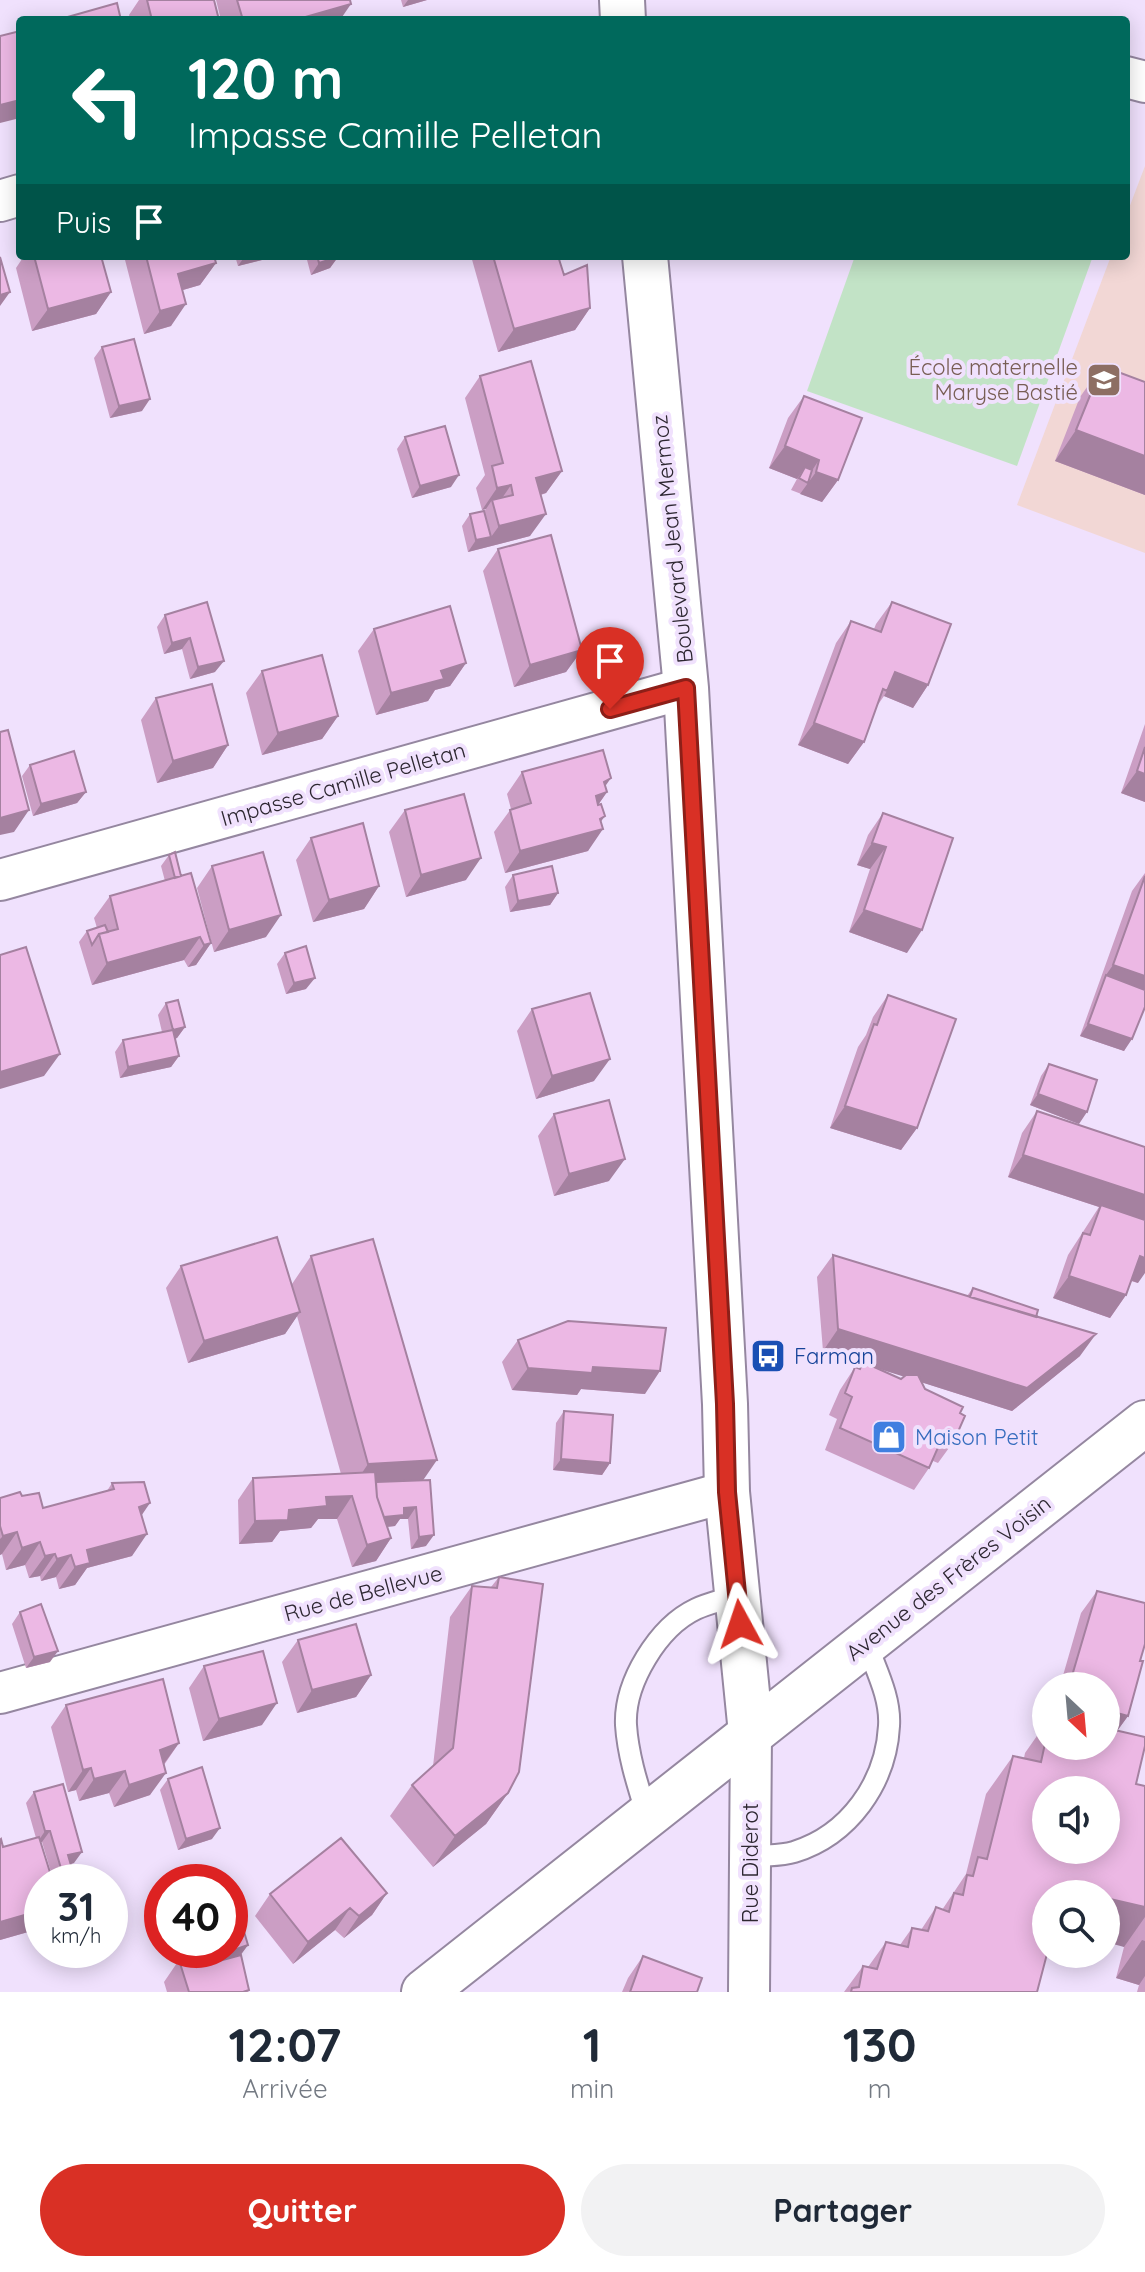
<!DOCTYPE html>
<html lang="fr">
<head>
<meta charset="utf-8">
<style>
  :root { --surface:#fff; --page:#f2f2f3; --text:#1f2937; --muted:#747a83; --accent:#d93025 }
  body { margin:0; font-family:Quicksand,sans-serif; background:var(--page); color:var(--text); height:100vh; display:flex; flex-direction:column; font-size:30px; white-space:nowrap }
  * { box-sizing:border-box; margin:0 }
  p { font-size:26px; color:var(--muted) }
  .icon { flex:none; width:44px; height:44px; fill:none; stroke:currentColor; stroke-width:2; stroke-linecap:round; stroke-linejoin:round }
  .map { position:relative; height:1992px; overflow:hidden }
  .sheet { display:flex; flex-direction:column; background:var(--surface); flex:1 }
  .sheet>* { flex:none }
  .guide { position:absolute; left:16px; top:16px; width:1114px; height:244px; border-radius:8px; box-shadow:0 4px 20px #0003; background:#00695c; color:#fff; overflow:hidden }
  .needle { width:52px; rotate:154deg }
  .buttons { position:absolute; left:1032px; top:1672px; display:grid; gap:16px }
  .buttons a { display:grid; place-items:center; width:88px; height:88px; border-radius:50%; background:var(--surface); box-shadow:0 4px 20px #0003; font-size:40px }
  .speed { position:absolute; left:24px; top:1864px; display:flex; gap:16px; font-size:40px; font-weight:700; text-align:center }
  .speed>* { display:grid; place-content:center; width:104px; height:104px; border-radius:50%; background:var(--surface); box-shadow:0 4px 20px #0003; line-height:1 }
  .speed small { font-size:20px; font-weight:400 }
  .speed .limit { border:12px solid #d22; background:#fff; color:#111 }
  .pin { position:absolute; display:grid; place-items:center; width:68px; height:68px; color:#fff; margin:-82px -34px; border-radius:50% 50% 50% 0; rotate:-45deg; box-shadow:0 0 8px #0007 }
  .pin .icon { rotate:45deg }
  .me { position:absolute; width:88px; margin:-44px; rotate:355deg; stroke-linejoin:round; filter:drop-shadow(0 0 6px #0008) }
  .turn { display:flex; align-items:center; gap:28px; height:168px; padding:0 40px; font-size:36px }
  .turn .icon { width:104px; height:104px; stroke-width:2.5 }
  .turn b { display:block; font-size:56px; line-height:68px }
  .then { display:flex; align-items:center; height:76px; padding:0 40px; background:#0003; gap:16px; font-size:30px }
  .eta { display:flex; justify-content:space-evenly; align-items:center; height:136px; text-align:center }
  .eta b { font-size:48px; font-weight:800; line-height:56px }
  .action { display:flex; gap:16px; margin-top:auto; padding:16px 40px }
  .action a { flex:1; height:92px; border-radius:48px; background:var(--accent); color:#fff; font-size:32px; font-weight:800; line-height:92px; text-align:center }
  .action a+a { background:var(--page); color:var(--text) }
  .map>svg:first-child { display:block }
</style>
</head>
<body>
<div class="map">
<svg width="1145" height="1992" viewBox="0 0 1145 1992">
  <rect width="100%" height="100%" fill="#f0e1fd"/>
  <path fill="#f2d7d5" d="M1145,166v387l-128,-48 94,-249h15v-40z"/>
  <path fill="#c2e3c6" d="M855,256h238l-76,210 -210,-75z"/>
  <g fill="none" stroke-linecap="round" stroke-linejoin="round">
    <g stroke="#9587a0" stroke-width="24">
      <path id="lane" d="M647,1815c-9,-29 -19,-59 -21,-90 -2,-42 32,-98 70,-116 13,-6 28,-9 41,-14
        M751,1857c14,-2 30,-1 43,-5 55,-17 92,-69 95,-126 2,-29 -14,-58 -23,-84"/>
    </g>
    <g stroke="#9587a0" stroke-width="44">
      <path id="street" d="M1126,77l19,5
        M0,201l20,-6
        M0,880l686,-192
        M0,1693l727,-201
        M749,1992l2,-259"/>
    </g>
    <g stroke="#9587a0" stroke-width="48">
      <path id="secondary" d="M622,0l1,20
        M645,256l41,432 39,716 2,88 24,241"/>
    </g>
    <g stroke="#9587a0" stroke-width="48">
      <path id="primary" d="M424,1992l721,-569"/>
    </g>
    <use href="#lane" stroke="#fff" stroke-width="20"/>
    <use href="#street" stroke="#fff" stroke-width="40"/>
    <use href="#secondary" stroke="#fff" stroke-width="44"/>
    <use href="#primary" stroke="#fff" stroke-width="44"/>
  </g>
  <path fill="#cb9ec4" fill-rule="evenodd" d="M139,0h75l5,20h-88l-2,-5z
    M216,0h134l-10,20h-119z
    M401,0h26l-24,7z
    M24,256h77l10,36 -15,22 -64,17 -16,-63z
    M124,256h90l2,7 -16,22 -17,5 -12,36 -27,8z
    M235,256h43l-40,10z
    M306,256h32v1l-8,11 -19,7z
    M471,256h87l6,19 26,33 -15,22 -77,22z
    M102,347l40,64 -32,7 -16,-60z
    M1102,366l43,16v113l-90,-34 25,-64z
    M480,376l82,95 -16,22 -5,2 -11,41 -62,16 -6,-26 8,-12 14,-3 2,-2 -4,1 -6,-22 9,-13 -20,-77z
    M804,396l34,84 -16,22 -31,-12 6,-11 -28,-11 19,-50z
    M405,437l46,50 -39,11 -15,-49z
    M498,549l84,101 -16,22 -52,15 -31,-116z
    M207,602l8,70 -25,7 -8,-30 -18,5 -7,-27 8,-12z
    M892,602l36,83 -15,23 -29,-12 -7,10 -13,36 -16,22 -50,-19 38,-102 15,-22 23,8 2,-5z
    M374,629l92,34 -16,23 -15,4 -7,11 -52,14 -18,-64z
    M262,671l76,45 -16,23 -60,16 -16,-62z
    M156,698l72,47 -15,23 -56,15 -16,-63z
    M1145,724v78l-24,-9z
    M30,765l56,27 -9,11 -44,13 -11,-40z
    M522,772l83,14 2,6 -9,13 3,16 -13,30 -83,22 -11,-41 17,-23 -4,-15z
    M405,810l61,70 -60,17 -17,-65z
    M883,813l24,140 -58,-21 21,-63 -13,-4 11,-30z
    M311,838l68,48 -15,23 -51,13 -17,-62z
    M169,855l12,21 30,67 -15,22 -8,2 -4,-7 -92,25 -13,-43 8,-11 10,-3 -3,-10 16,-22 55,-15 -4,-15z
    M212,866l54,71 -52,15 -17,-64z
    M1145,873v134l-21,44 -44,-15 52,-145z
    M513,875l45,18 -8,12 -40,7 -5,-25z
    M285,953l21,36 -20,5 -9,-30z
    M888,995l29,133 -16,22 -71,-22 28,-81 8,-12 7,-18z
    M166,1003l19,24 -8,11 -2,1 4,17 -8,11 -51,11 -5,-26 8,-12 39,-8 -4,-17z
    M532,1009l62,72 -58,18 -19,-68z
    M1049,1064l30,60 -49,-19 11,-29z
    M1037,1111l108,36 -7,136 -7,-2 -5,14 -16,23 -57,-20 15,-43 31,-48 -91,-30 14,-44z
    M554,1114l55,67 -55,15 -16,-60z
    M833,1255l134,41 6,-8 63,29 44,39 -68,55 -91,-29 4,7 35,24 -6,28 -16,22 -5,-2 -4,7 -15,22 -89,-40 12,-31 -8,-4 11,-25 15,-23 3,1 4,-5 -39,-12 -6,-74zM876,1368l28,8 -3,3z
    M311,1256l112,224 3,66 -15,3 -3,-30h-8l-5,7 -8,1 4,11 -15,23 -24,6 -15,-48h-19l-7,9 -31,3 -8,11 -33,2 -1,-44 15,-22 88,-4 -44,-158 -12,18 -97,29 -22,-75 15,-22 111,18z
    M518,1340l127,54 -64,-5 -4,6 -65,-5 -10,-28z
    M564,1411l46,52 -8,12 -49,-5 3,-47z
    M112,1483l30,32 -10,41 -45,12 -12,17 -16,4 -3,-12 -15,4 -1,-5 -11,2 -4,-13 -19,5 -4,-16 -2,1v-57l22,-2 21,12 64,-17z
    M499,1577l9,216 -22,31 -53,43 -43,-51 22,-31 21,-19 17,-149 22,-31 19,1z
    M1097,1591l31,125 -11,15 19,53 9,2v206h-8l2,-7 -23,-7 8,-31 -78,-53 -9,98h-193l19,-26 5,1 18,-25 14,3 12,-17 9,2 15,-23 6,3 24,-36 20,-80 27,-38 11,2 1,-5 21,-30v23l60,-60h-46l21,-73z
    M20,1612l30,50 -24,6 -14,-44z
    M298,1640l73,35 -15,22 -59,16 -15,-51z
    M204,1666l58,59 -59,16 -14,-53z
    M66,1705l113,38 -15,22 -14,30 -36,12 -5,-14 -30,8 -3,-11 -8,2 -17,-65z
    M168,1779l44,60 -34,11 -18,-60z
    M34,1792l40,71 -3,1 1,18h-18l-12,-40h-1l1,86 -42,12v-100l3,7 33,-9 -10,-35z
    M387,1893l-15,22 -28,23 -9,-8 -42,34 -38,-48 15,-22z
    M248,1945l-8,10 9,35 -1,2h-81l-3,-10 15,-22 18,7 22,-6 -3,-11h14z
    M643,1956l54,36h-75l6,-14z"/>
  <path fill="#a581a0" d="M408,0h19l-24,7z
    M351,4l-11,16h-45z
    M20,100v18l-20,5v-18z
    M245,256h33l-40,10z
    M338,257l-8,11 -19,7 8,-12z
    M216,263l-16,22 -38,11 16,-22z
    M10,292l-10,14v-11z
    M111,292l-15,22 -64,17 16,-22z
    M186,304l-15,22 -27,8 16,-23z
    M590,308l-15,22 -77,22 16,-23z
    M150,399l-8,12 -32,7 9,-12z
    M1076,430l69,26v39l-90,-34z
    M785,446l34,14 -14,21v-14l-8,12 -28,-11z
    M562,471l-16,22 -26,7 16,-22z
    M816,472l22,8 -16,22 -22,-8z
    M459,475l-8,12 -39,11 8,-12z
    M511,485l-15,22 -4,-7 -6,9 -4,1 15,-22z
    M546,514l-16,22 -62,16 8,-12 15,-3 8,-11z
    M190,638l-8,11 -18,5 8,-11z
    M582,650l-16,22 -52,15 16,-22z
    M224,661l-9,11 -25,7 8,-12z
    M466,663l-16,23 -15,4 -7,11 -52,14 15,-22 50,-22z
    M895,672l33,13 -15,23 -29,-12 3,-5z
    M338,716l-16,23 -60,16 16,-22z
    M814,723l50,19 -16,22 -50,-19z
    M228,745l-15,23 -56,15 16,-22z
    M1137,771l8,3v28l-24,-9z
    M611,778l-12,17 8,-3 -16,23 -11,3 24,-36z
    M86,792l-9,11 -44,13 8,-12z
    M29,810l-15,22 -14,3v-17z
    M605,816l-11,15 9,-2 -15,22 -83,22 15,-22 80,-32z
    M872,843l14,4 -16,22 -13,-4z
    M481,858l-15,22 -60,17 15,-22z
    M379,886l-15,23 -51,13 16,-22z
    M558,893l-8,12 -40,7 8,-11z
    M864,910l58,20 -15,23 -58,-21z
    M281,915l-15,22 -52,15 15,-22z
    M200,937l-16,23 -92,25 15,-22z
    M211,943l-15,22 -8,2 16,-22z
    M1113,965l32,11v28l-39,-29z
    M315,978l-9,11 -20,5 8,-11z
    M1088,1024l44,15 -8,12 -44,-15z
    M185,1027l-8,11 -12,3 8,-11z
    M60,1054l-16,22 -44,13v-17z
    M179,1056l-8,11 -51,11 8,-11z
    M610,1059l-16,22 -58,18 16,-23z
    M1038,1094l49,18 -8,12 -49,-19z
    M845,1106l72,22 -16,22 -71,-22z
    M1023,1155l122,40v27l-137,-45z
    M625,1159l-16,22 -55,15 15,-22z
    M1140,1256l5,2v15l-7,10 -14,-5z
    M1069,1276l57,19 -16,23 -57,-20z
    M300,1312l-15,22 -97,29 16,-22z
    M838,1329l258,5 -16,22 -68,55 -189,-60z
    M593,1367l67,4 -15,23 -64,-5 -4,6 -65,-5 16,-22z
    M561,1459l49,4 -8,12 -49,-5z
    M437,1460l-22,32 -68,3 21,-31z
    M352,1496l-15,23h-19l-7,9 -31,3 -8,11 -33,2 16,-23 71,-24z
    M150,1503l-15,22 4,-18z
    M416,1507l-8,12h-8l-5,7 -19,2 8,-11 20,-9z
    M17,1532l-15,22 -2,1v-16l3,-3z
    M147,1534l-15,22 -45,12 -12,17 -16,4 28,-39z
    M434,1535l-8,11 -15,3 8,-12z
    M391,1538l-15,23 -24,6 15,-22z
    M40,1542l-15,23 -19,5 16,-22z
    M55,1554l-15,22 -11,2 16,-22z
    M71,1555l-15,22 -15,4 16,-22z
    M58,1651l-8,11 -24,6 8,-11z
    M371,1675l-15,22 -59,16 15,-23z
    M277,1703l-15,22 -59,16 16,-22z
    M1106,1710l22,6 -16,22 -6,-2z
    M179,1743l-16,22 -3,-15z
    M91,1768l-15,22 -8,2 15,-22z
    M125,1771l-16,22 -30,8 15,-22z
    M166,1773l-16,22 -36,12 15,-22z
    M508,1793l-22,31 -53,43 22,-31z
    M220,1828l-8,11 -34,11 8,-11z
    M45,1831h5l-8,11 -5,1z
    M82,1852l-8,11 -14,3 8,-11z
    M387,1893l-15,22 -28,23 15,-22z
    M1106,1898l39,9v10l-21,30 -18,-5z
    M350,1908l-15,22 -42,34 15,-22z
    M42,1910v18l-42,12v-18z
    M1142,1940l3,1v35l-6,9 -23,-7z
    M248,1945l-8,11 -21,7 9,-11z"/>
  <path fill="#ecb8e4" stroke="#a581a0" stroke-width="2" fill-rule="evenodd" d="M147,0h67l5,20h-67z
    M237,0h113l1,4 -56,16h-52z
    M117,3l4,17h-64z
    M20,31v69l-20,5v-69z
    M34,256h67l10,36 -63,17z
    M146,256h68l2,7 -38,11 8,30 -26,7z
    M317,256h21v1l-19,6z
    M493,256h65l6,19 23,-10 3,43 -76,21z
    M0,257l10,35 -10,3z
    M134,339l16,60 -31,7 -17,-59z
    M531,361l31,110 -26,7 10,36 -47,12 -7,-26 21,-5 -2,-10 -14,3 -5,-22 11,-3 -23,-87z
    M1102,366l43,16v74l-69,-26z
    M804,396l58,22 -24,62 -22,-8 3,-12 -34,-14z
    M445,426l14,49 -39,11 -15,-49z
    M805,467l7,3 -4,13 -9,-5z
    M484,511l7,26 -15,3 -6,-26z
    M551,535l31,115 -52,15 -32,-116z
    M207,602l17,59 -26,6 -8,-29 -18,5 -7,-28z
    M892,602l59,22 -23,61 -33,-13 -8,19 -4,-2 -19,53 -50,-19 37,-102 30,11z
    M450,606l16,57 -25,8 3,8 -53,14 -17,-64z
    M322,655l16,61 -60,17 -16,-62z
    M212,684l16,61 -55,16 -17,-63z
    M8,730l21,80 -29,8v-86z
    M1145,747v27l-8,-3z
    M603,750l8,28 -7,4 3,10 -11,4 2,9 3,-1 4,12 -5,3 3,10 -83,22 -10,-41 21,-7 -9,-31z
    M74,751l12,41 -45,12 -11,-39z
    M464,794l17,64 -60,17 -16,-65z
    M883,813l70,25 -31,92 -58,-20 22,-63 -14,-4z
    M363,823l16,63 -50,14 -18,-62z
    M175,852l6,24 -6,2 -6,-23z
    M263,852l18,63 -52,15 -17,-64z
    M552,866l6,27 -40,8 -5,-26z
    M191,873l20,70 -7,2 -4,-8 -93,26 -8,-29 19,-5 -8,-33z
    M1145,876v100l-32,-11z
    M105,925l3,7 -9,2 -7,11 -5,-14z
    M306,946l9,32 -21,5 -9,-30z
    M26,947l34,107 -60,18v-117z
    M1106,975l39,15v17l-13,32 -44,-15z
    M590,993l20,66 -58,17 -20,-67z
    M888,995l68,24 -39,109 -72,-22 29,-82 3,1z
    M178,1000l7,27 -12,3 -7,-27z
    M173,1030l6,26 -51,11 -5,-27z
    M1049,1064l48,16 -10,32 -49,-18z
    M609,1100l16,59 -56,15 -15,-60z
    M1037,1111l108,36v48l-122,-40z
    M1101,1205l44,15v38l-5,-2 -14,39 -57,-19 14,-43 7,2z
    M277,1237l23,75 -96,29 -23,-75z
    M373,1239l64,221 -69,4 -57,-208z
    M833,1255l141,43 122,36 -69,54 -189,-59z
    M973,1288l65,22 -2,7 -66,-20z
    M568,1321l98,7 -6,43 -67,-4 -1,6 -64,-5 -10,-28z
    M863,1362l38,17 5,-4h12l7,14 38,18 -3,6 5,3 -11,25 -11,-5 -14,32 -89,-40 12,-31 -7,-4 10,-26 5,2z
    M564,1411l49,4 -3,48 -49,-4z
    M375,1472l2,25 14,41 -24,7 -15,-49 -26,1 1,9 -38,4 -1,10 -33,1 -2,-43z
    M430,1480l4,55 -15,2 -3,-30 -12,1v7l-20,2 -7,-20 -1,-15z
    M144,1482l6,21 -11,4 8,27 -60,16 3,13 -15,4 -4,-12 -14,4 -2,-5 -10,2 -5,-14 -18,6 -5,-16 -14,4 -3,-10v-28l20,-6 2,4 17,-3 4,15 71,-19 -2,-6z
    M499,1577l44,7 -24,188 -11,21 -53,43 -43,-51 41,-37 19,-162 25,2z
    M1097,1591l48,12v41l-5,17h3l-15,55 -22,-6v-24h-37z
    M41,1604l17,47 -24,6 -14,-45z
    M356,1624l15,51 -59,15 -14,-50z
    M263,1651l14,52 -58,16 -15,-53z
    M163,1679l16,64 -19,7 6,23 -37,12 -4,-14 -31,8 -3,-11 -8,2 -17,-65z
    M1106,1728l39,9v9l-9,38 9,2v121l-39,-9v1v-5h-60l1,60 -10,38h-186l1,-4 7,-1 4,-21 14,3 9,-27 22,5 4,-19 16,3 8,-24 13,5 5,-19 9,2 4,-20 6,1 5,-19 9,2 26,-103 28,6 5,-23v7h60zM1046,1790h60v60h-60z
    M202,1767l18,61 -34,11 -18,-60z
    M63,1784l19,68 -14,3 7,24 -10,3 -15,-51h-5l-11,-39z
    M39,1837l14,45h-11v28l-42,12v-82l1,-1 2,8z
    M341,1838l46,55 -28,23 -9,-8 -42,34 -38,-48z
    M234,1898l14,47 -20,7 -1,-2h3v-51z
    M241,1955l8,35 -6,2h-54l-10,-32 16,-4 2,11z
    M643,1956l59,22 -5,14h-67z"/>
  <g fill="none" stroke-linecap="round" stroke-linejoin="round">
    <g stroke="#8d1f18" stroke-width="20">
      <path id="route" d="M610,709l76,-21 39,716 2,88 13,132"/>
    </g>
    <use href="#route" stroke="#d93025" stroke-width="14"/>
  </g>
  <defs>
    <g id="school-square" transform="scale(1.8)"><rect x="-9" y="-9" width="18" height="18" rx="4" fill="#8d6e63" stroke="#f0e1fd"/><path d="M0-5L7-2L0 1L-7-2ZM-4 1L0 2.5L4 1V4Q0 6-4 4Z" fill="#fff"/></g>
    <g id="bus-square" transform="scale(1.8)"><rect x="-9" y="-9" width="18" height="18" rx="4" fill="#1a4fb4" stroke="#f0e1fd"/><path d="M-5-6H5V4H4V6H2V4H-2V6H-4V4H-5ZM-3.5-4V0h7V-4ZM-3.5 1.2v1.5H-2V1.2ZM2 1.2v1.5H3.5V1.2Z" fill="#fff"/></g>
    <g id="shop-square" transform="scale(1.8)"><rect x="-9" y="-9" width="18" height="18" rx="4" fill="#3f7fe0" stroke="#f0e1fd"/><path d="M-5-2.5h2.3a2.7 3.5 0 0 1 5.4 0H5L5.5 6h-11ZM-1.5-2.5h3a1.5 2.3 0 0 0-3 0Z" fill="#fff"/></g>
  </defs>
  <g fill-rule="evenodd">
    <use href="#school-square" x="1104" y="380"/>
    <use href="#bus-square" x="768" y="1356"/>
    <use href="#shop-square" x="889" y="1437"/>
  </g>
  <g text-anchor="middle" stroke-width="8" stroke-linejoin="round" paint-order="stroke">
    <g font-size="22" fill="#785e54" stroke="#f0e1fd" text-anchor="end">
      <text x="1078" y="375">École maternelle<tspan x="1078" dy="25">Maryse Bastié</tspan></text>
    </g>
    <g font-size="22" fill="#2d2731" stroke="#f0e1fd">
      <text transform="translate(672 539) rotate(-96)" y="8">Boulevard Jean Mermoz</text>
      <text transform="translate(343 784) rotate(-16)" y="8">Impasse Camille Pelletan</text>
      <text transform="translate(948 1578) rotate(-38)" y="8">Avenue des Frères Voisin</text>
      <text transform="translate(363 1593) rotate(-15)" y="8">Rue de Bellevue</text>
      <text transform="translate(750 1863) rotate(-90)" y="8">Rue Diderot</text>
    </g>
    <g font-size="22" fill="#164399" stroke="#f0e1fd" text-anchor="start">
      <text x="794" y="1364">Farman</text>
    </g>
    <g font-size="22" fill="#366cbe" stroke="#f0e1fd" text-anchor="start">
      <text x="915" y="1445">Maison Petit</text>
    </g>
  </g>
</svg>
<div class="buttons">
<a><svg class="needle" viewBox="-14 -14 28 28"><path d="M0-13l5 13h-10z" fill="#e53935"/><path d="M0 13l5-13h-10z" fill="#747a83"/></svg></a>
<a><svg class="icon" aria-label="sound" viewBox="0 0 24 24"><path d="M4 9h4l5-4v14l-5-4H4zM17 9q2 3 0 6"/></svg></a>
<a><svg class="icon" aria-label="search" viewBox="0 0 24 24"><circle cx="10" cy="10" r="6"/><path d="M15 15l6 6"/></svg></a>
</div>
<div class="speed"><div>31<small>km/h</small></div><div class="limit">40</div></div>
<div class="pin" style="left:610px;top:709px;background:#d93025"><svg class="icon" aria-label="arrive" viewBox="0 0 24 24"><path d="M6 21V4h12l-3 4 3 4H6"/></svg></div>
<svg class="me" style="left:740px;top:1624px" viewBox="-20 -20 40 40"><path d="M0-17L14 15 0 8-14 15z" fill="#d93025" stroke="#fff" stroke-width="4"/></svg>
<div class="guide">
<div class="turn"><svg class="icon" aria-label="left" viewBox="0 0 24 24"><path d="M17 20v-9H6M10 6l-5 5 5 5"/></svg><div><b>120 m</b>Impasse Camille Pelletan</div></div>
<div class="then">Puis<svg class="icon" aria-label="arrive" viewBox="0 0 24 24"><path d="M6 21V4h12l-3 4 3 4H6"/></svg></div>
</div>
</div>
<section class="sheet">
<div class="eta">
<div><b>12:07</b><p>Arrivée</p></div>
<div><b>1</b><p>min</p></div>
<div><b>130</b><p>m</p></div>
</div>
<div class="action"><a>Quitter</a><a>Partager</a></div>
</section>
</body>
</html>
